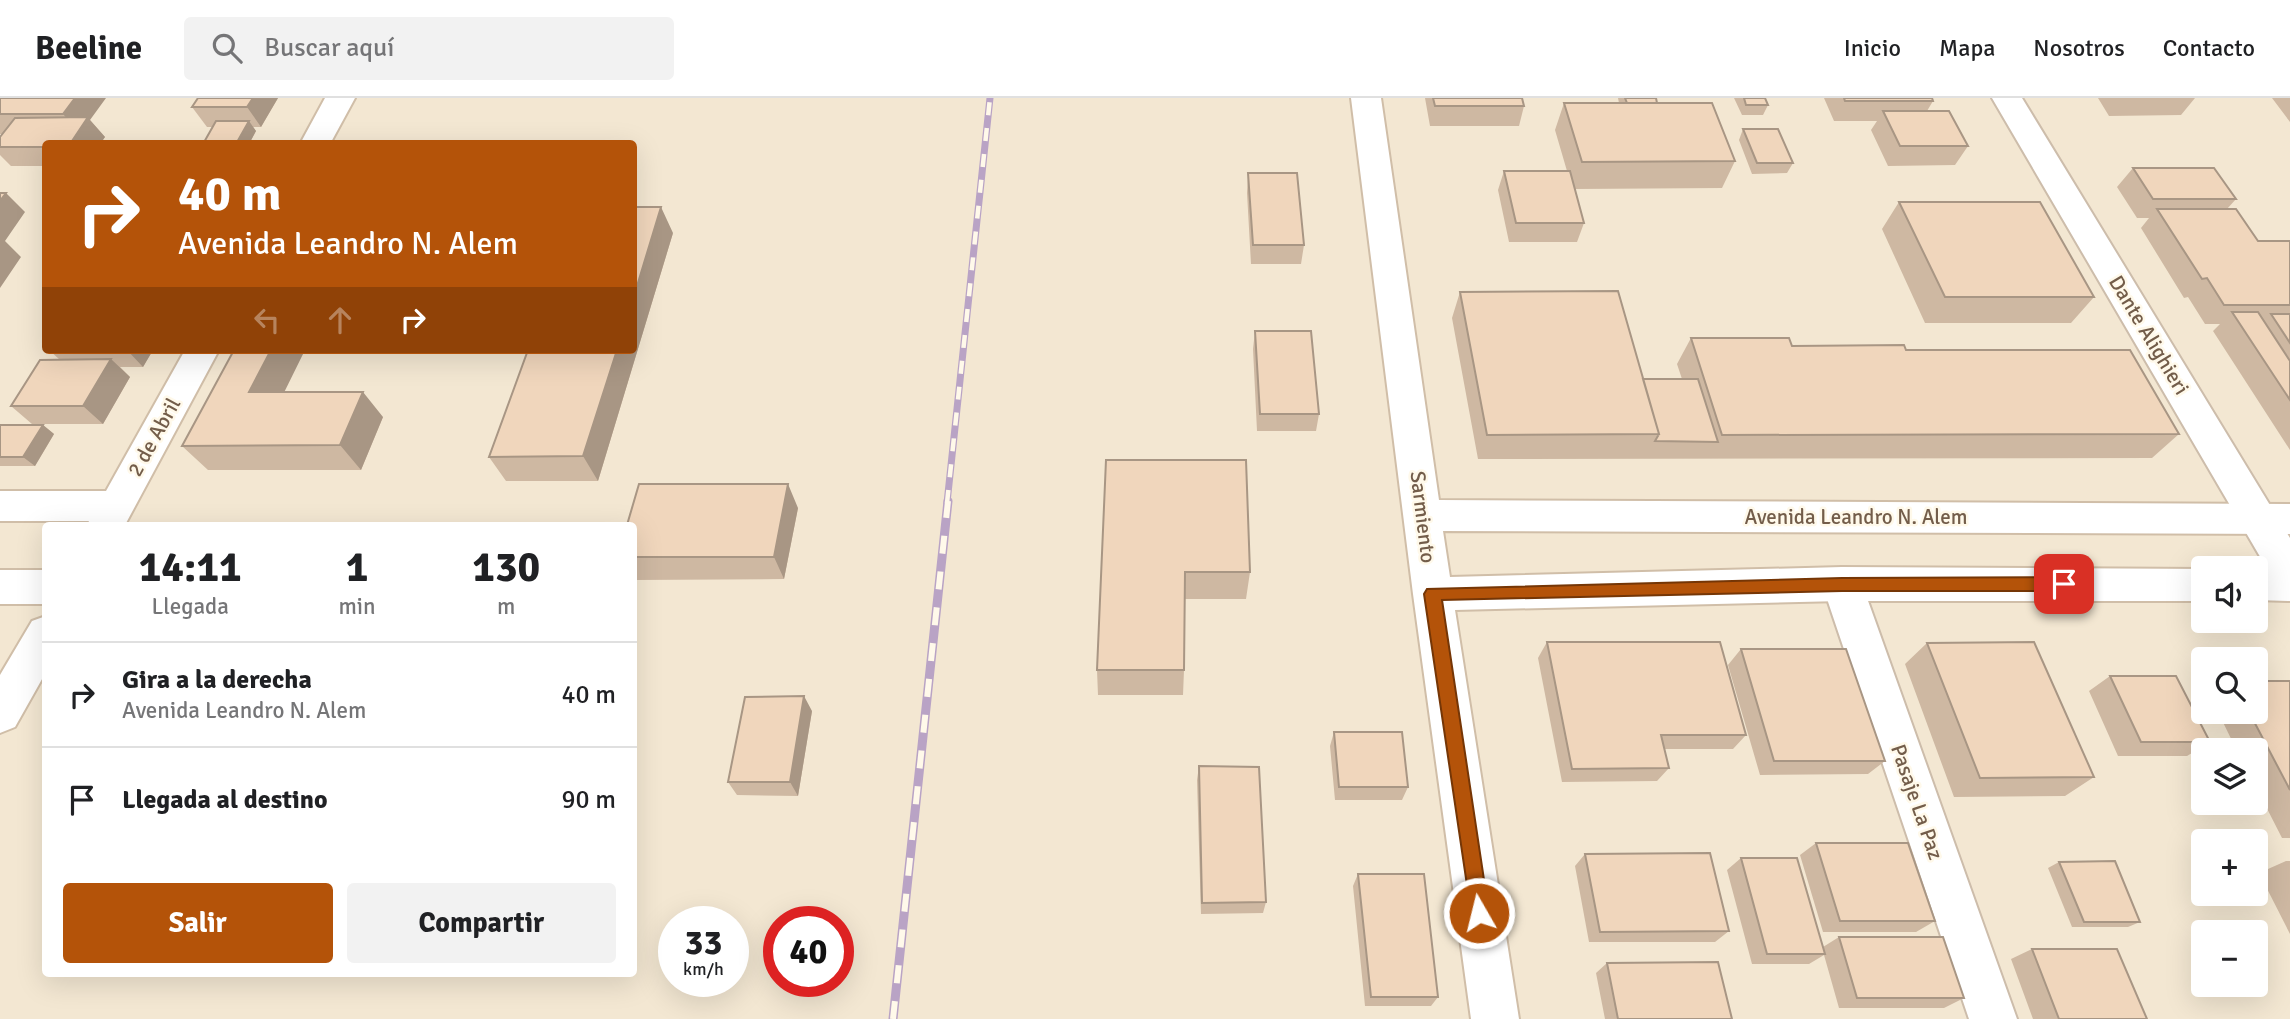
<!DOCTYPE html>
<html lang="es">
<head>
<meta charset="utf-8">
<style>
  :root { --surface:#fff; --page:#f2f2f2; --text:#202124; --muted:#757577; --line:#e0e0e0; --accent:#b45309 }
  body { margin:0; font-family:Signika,sans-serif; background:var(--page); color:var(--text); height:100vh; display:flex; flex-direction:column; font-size:26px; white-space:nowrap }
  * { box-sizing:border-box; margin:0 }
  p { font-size:23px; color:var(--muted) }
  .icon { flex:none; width:38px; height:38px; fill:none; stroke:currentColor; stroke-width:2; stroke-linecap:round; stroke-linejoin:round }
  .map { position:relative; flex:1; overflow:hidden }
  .side { position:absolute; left:42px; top:424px; width:595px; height:455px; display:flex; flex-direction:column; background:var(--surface); border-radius:7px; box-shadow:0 7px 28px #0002 }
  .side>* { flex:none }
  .hud { position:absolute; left:42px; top:42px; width:595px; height:214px; border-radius:7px; box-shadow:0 7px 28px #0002; background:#b45309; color:#fff; overflow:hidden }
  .buttons { position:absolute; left:2191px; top:458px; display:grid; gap:14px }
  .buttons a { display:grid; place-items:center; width:77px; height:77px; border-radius:7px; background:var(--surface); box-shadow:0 7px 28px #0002; font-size:35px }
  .speed { position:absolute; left:658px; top:808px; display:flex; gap:14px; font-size:35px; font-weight:700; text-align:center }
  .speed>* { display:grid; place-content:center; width:91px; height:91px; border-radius:50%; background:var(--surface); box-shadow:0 7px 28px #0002; line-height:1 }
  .speed small { font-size:18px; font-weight:400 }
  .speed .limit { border:10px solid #d22; background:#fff; color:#111 }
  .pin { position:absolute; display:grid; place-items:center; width:60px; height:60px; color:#fff; margin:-30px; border-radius:14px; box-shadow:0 4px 10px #0006 }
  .me { position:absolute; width:77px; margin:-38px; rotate:352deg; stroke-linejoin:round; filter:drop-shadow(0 0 5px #0008) }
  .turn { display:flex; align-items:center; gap:24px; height:147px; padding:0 21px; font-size:32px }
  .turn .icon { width:91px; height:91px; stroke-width:2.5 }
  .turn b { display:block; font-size:49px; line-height:60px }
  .lanes { display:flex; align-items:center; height:66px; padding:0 21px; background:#0003; justify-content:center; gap:35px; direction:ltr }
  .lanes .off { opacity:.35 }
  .eta { display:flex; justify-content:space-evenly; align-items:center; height:119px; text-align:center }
  .eta b { font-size:42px; font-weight:700; line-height:49px }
  .cta { display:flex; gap:14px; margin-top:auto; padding:14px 21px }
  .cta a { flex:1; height:80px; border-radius:7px; background:var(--accent); color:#fff; font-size:28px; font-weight:700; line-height:80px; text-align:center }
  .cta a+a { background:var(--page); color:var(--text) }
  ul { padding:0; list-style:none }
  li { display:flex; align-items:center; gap:21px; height:105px; padding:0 21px; border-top:2px solid var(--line) }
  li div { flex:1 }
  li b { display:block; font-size:26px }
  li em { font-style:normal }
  header { display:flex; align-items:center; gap:42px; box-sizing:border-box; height:98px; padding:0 35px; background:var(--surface); border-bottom:2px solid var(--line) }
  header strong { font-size:33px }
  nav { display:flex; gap:38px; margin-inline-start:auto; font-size:24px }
  .search { width:490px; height:63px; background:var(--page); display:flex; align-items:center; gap:18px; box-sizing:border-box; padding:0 24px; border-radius:7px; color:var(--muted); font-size:26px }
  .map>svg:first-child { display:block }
</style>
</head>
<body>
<header>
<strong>Beeline</strong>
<div class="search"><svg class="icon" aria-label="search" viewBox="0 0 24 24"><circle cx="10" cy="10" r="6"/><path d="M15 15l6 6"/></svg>Buscar aquí</div>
<nav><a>Inicio</a><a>Mapa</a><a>Nosotros</a><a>Contacto</a></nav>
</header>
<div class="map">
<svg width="2290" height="921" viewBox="0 0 2290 921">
  <rect width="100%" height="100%" fill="#fcf5e4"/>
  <path fill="#f3e7d2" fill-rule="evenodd" d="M0,0h2290v921h-2290zM46,46h588v206h-588zM46,427h588v448h-588zM2203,471h53v52h-53zM2203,562h53v52h-53zM2203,653h53v52h-53zM2203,744h53v52h-53zM674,824h59v60h-59zM779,824h59v60h-59zM2203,835h53v52h-53z"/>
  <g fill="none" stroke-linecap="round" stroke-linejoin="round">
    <g stroke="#cdbdab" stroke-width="4">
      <path id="street" d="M1992,0h30l268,440v50l-14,-4z
        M1842,469l14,5 6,12 155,435h-48l-147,-435 6,-12z"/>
    </g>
    <g stroke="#d0bea8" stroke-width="4">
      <path id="secondary" d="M325,0h30l-25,46h-30z
        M1351,0h30l58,402 851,4v30l-847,-3 7,46 392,-10 365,2h-4v32h-361l-387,9 64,409h-48l-58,-425z
        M185,252h34l-94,175h-38l2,-4h-89v-30h106z
        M2256,469h34v34l-34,-1v-31h-4z
        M0,472h46v34h-46z
        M46,518v56l-31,55 -15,6v-58l32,-54z"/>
    </g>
    <use href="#street" fill="#fff" fill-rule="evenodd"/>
    <use href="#secondary" fill="#fff" fill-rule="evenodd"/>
    <g stroke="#b9a3c5" stroke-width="7">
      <path id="rail-far1" d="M947,405l43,-405"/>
    </g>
    <g stroke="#b9a3c5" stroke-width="9">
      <path id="rail" d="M893,921l55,-518"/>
    </g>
    <use href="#rail-far1" stroke="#fff9ea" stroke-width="4.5" stroke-dasharray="13" stroke-linecap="butt"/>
    <use href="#rail" stroke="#fff9ea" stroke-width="6" stroke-dasharray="18" stroke-linecap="butt"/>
  </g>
  <path fill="#ceb8a2" d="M0,0l90,22 15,17 -5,7h-54v22h-35l-11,-11v-18l2,-3h-2z
    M278,0l-17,29h-8l3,4 -7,13h-46l10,-17h-6l-15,-20z
    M1425,0h97l2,8 -5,20h-89z
    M1618,0h38l1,5 78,58 -13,27 -147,1 9,34 -7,19h-68l-11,-52 6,-19h63l-12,-41 9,-27h55z
    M1734,0h31l3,7 -5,10h-21z
    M1824,0h108l1,3 -6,10 41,35 -13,19 -67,1 -17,-36 6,-9h-43z
    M2098,0h97l-14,17 -72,1z
    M2272,0h18v24z
    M1743,31l50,34 -6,10 -35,1 -13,-34z
    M2133,70l103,31 -9,10 31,32h32v209l-77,-119 7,-7h-15l-17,-27 -4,1 -43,-70 8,-10h-12l-20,-31z
    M1248,75l56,72 -3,19h-50l-4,-71z
    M1899,104l195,95 -23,26h-146l-43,-94z
    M673,135l-75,248h-92l-17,-24z
    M1460,194l183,87h39l-5,-15 14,-26 101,8 114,4 273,84 -27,24 -674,1 -26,-141z
    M1255,233l64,83 -3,17h-59l-4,-82z
    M49,252h104l-10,17h-23l10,10 -27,47h-71l-21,-18 48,-47z
    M383,319l-22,53h-153l-26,-24z
    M0,327h43l11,9 -19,32h-35z
    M1106,362l144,112 -4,27h-61l-1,71 -1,25h-85l-1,-25z
    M798,410l-14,71 -150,1v-55z
    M1547,544l199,93 -13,14h-69l5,19 -12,13 -95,1 -24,-124z
    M1927,545l167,134 -29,19 -111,1 -49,-133z
    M1741,551l144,112 -17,13 -108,1 -32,-110z
    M2110,578l100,66 -23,14h-69l-29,-65z
    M2290,583v157h-8l-26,-51v-36h-19l-19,-39h38z
    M812,613l-14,85 -61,-1 -9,-13z
    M1334,634l74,55 -6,13h-67l-5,-54z
    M1199,668l67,136 -3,11 -62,1 -4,-134z
    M1816,745l119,78 -19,11h-93l-23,-77z
    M1585,756l144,77 -14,11h-126l-14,-76z
    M1741,760l82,89 16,-10 125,61 -20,10h-105l-15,-53 -15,9h-57l-25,-94z
    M2286,763h4v73l-31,-61z
    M2059,764l81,60 -12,5h-56l-24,-59z
    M1358,776l80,123 -7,9h-66l-12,-120z
    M2032,851l115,70h-114l-22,-60z
    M1607,865l125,56h-127l-9,-46z"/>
  <path fill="#a89684" d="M75,0h31l-16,22 15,17 -5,7h-30l8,-13 -15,-17z
    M253,0h25l-17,29 -14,-20z
    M249,23l7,10 -7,13h-13z
    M6,95l19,19 -20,29 16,16 -21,31v-87z
    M661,109l12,26 -75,248 -15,-25 34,-106h17v-54z
    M127,252h26l-10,17z
    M271,252h34l-33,67 -23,-25z
    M111,261l19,18 -27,47 -20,-18z
    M363,294l20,25 -22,53 -21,-25z
    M43,327l11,9 -19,32 -12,-9z
    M788,386l10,24 -14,71 -10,-22z
    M804,598l8,15 -14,85 -8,-14z"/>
  <path fill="#f0d6bc" stroke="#a89684" stroke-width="2" d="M0,0h75l-12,16h-63z
    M198,0h55l-6,9h-55z
    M1433,0h89l2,8h-89z
    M1625,0h31l1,5h-30z
    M1744,0h21l3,7h-22z
    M1844,0h88l1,3h-88z
    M1564,5h148l23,58 -153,1z
    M1883,13h66l19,35h-68z
    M88,19l-18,27h-24v3h-46v-10l15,-19z
    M216,23h33l-13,23h-33z
    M1743,31h35l15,34h-36z
    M2133,70h81l22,31h-83z
    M1504,73h66l14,52h-68z
    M1248,75h49l7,72h-51z
    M0,95h6l-6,8z
    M1899,104h141l54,95h-149z
    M634,109h27l-27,89z
    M2157,111h79l22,32h32v64h-66l-17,-27 -5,1z
    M1618,193l41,143 -172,1 -27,-143z
    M2232,214h26l32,49v39z
    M2271,216h19v29z
    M1255,233h56l8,83h-59z
    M1691,240h98l3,8 112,-1 2,5h224l49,84 -457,1z
    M234,252h37l-22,42h114l-23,53 -158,1z
    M528,252h89l-34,106 -94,1z
    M111,261l-28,47h-72l29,-46z
    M1643,281h55l20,63 -63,-1 4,-7z
    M0,327h43l-20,32h-23z
    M1106,362h140l4,112h-65l-1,98h-87z
    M639,386h149l-14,73h-140v-32h-7z
    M1547,544h173l26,93h-85l8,33 -97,1z
    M2034,544l60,135 -114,1 -53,-135z
    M1741,551h105l39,112h-111z
    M2110,578h66l34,66h-69z
    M2256,583h34v109l-41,-78h7z
    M804,598l-14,86h-62l17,-85z
    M1334,634h68l6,55h-69z
    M1199,668l60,1 7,135 -64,1z
    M1816,745h92l27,78h-95z
    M1710,755l19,78 -129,1 -15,-78z
    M1741,760h56l28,96h-58z
    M2115,763l25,61h-56l-25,-60z
    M1358,776h66l14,123h-67z
    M1839,839h104l21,61h-107z
    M2032,851h85l30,70h-88z
    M1718,864l14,57h-114l-11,-56z"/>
  <path fill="#b45309" stroke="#753606" stroke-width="2" d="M2064,479l6,2 2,5 -2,5 -6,2h-222l-400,9 47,313 -3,6 -7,3 -7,-3 -48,-325 3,-5 415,-11z"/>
  <g text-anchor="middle" stroke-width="5" stroke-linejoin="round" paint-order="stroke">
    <g font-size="21" fill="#735d4a" stroke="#fff9ea">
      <text transform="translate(2149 237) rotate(59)" y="7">Dante Alighieri</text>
      <text transform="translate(154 339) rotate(-61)" y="7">2 de Abril</text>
      <text transform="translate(1423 419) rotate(83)" y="7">Sarmiento</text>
      <text x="1856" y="426">Avenida Leandro N. Alem</text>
      <text transform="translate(1917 704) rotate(71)" y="7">Pasaje La Paz</text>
    </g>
  </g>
</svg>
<div class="buttons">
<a><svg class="icon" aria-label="sound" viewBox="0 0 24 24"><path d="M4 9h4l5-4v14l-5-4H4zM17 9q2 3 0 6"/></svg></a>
<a><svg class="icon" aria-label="search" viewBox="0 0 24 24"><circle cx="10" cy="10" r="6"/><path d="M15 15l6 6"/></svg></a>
<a><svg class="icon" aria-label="layers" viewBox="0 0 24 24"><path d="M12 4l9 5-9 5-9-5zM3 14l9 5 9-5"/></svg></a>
<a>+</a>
<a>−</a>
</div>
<div class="speed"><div>33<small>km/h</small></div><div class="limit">40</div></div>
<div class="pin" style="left:2064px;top:486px;background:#d93025"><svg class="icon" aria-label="arrive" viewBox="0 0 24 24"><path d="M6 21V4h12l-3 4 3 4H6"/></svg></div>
<svg class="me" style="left:1479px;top:815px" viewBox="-20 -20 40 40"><circle r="17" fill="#b45309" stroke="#fff" stroke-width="3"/><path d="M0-11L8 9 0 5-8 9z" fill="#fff"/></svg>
<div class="hud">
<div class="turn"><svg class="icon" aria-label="right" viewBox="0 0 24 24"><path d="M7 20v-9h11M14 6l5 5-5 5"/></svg><div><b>40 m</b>Avenida Leandro N. Alem</div></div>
<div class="lanes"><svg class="icon off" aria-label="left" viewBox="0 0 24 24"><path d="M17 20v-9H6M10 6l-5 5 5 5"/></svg><svg class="icon off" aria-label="ahead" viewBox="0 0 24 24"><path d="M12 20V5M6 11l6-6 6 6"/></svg><svg class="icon" aria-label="right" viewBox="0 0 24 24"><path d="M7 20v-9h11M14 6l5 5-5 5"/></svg></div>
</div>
<section class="side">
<div class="eta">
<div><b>14:11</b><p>Llegada</p></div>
<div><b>1</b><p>min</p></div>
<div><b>130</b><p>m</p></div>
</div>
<ul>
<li><svg class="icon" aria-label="right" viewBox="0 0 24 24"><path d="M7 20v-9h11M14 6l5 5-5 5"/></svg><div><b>Gira a la derecha</b><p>Avenida Leandro N. Alem</p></div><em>40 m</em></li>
<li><svg class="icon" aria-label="arrive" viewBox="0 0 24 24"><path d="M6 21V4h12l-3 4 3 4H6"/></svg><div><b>Llegada al destino</b></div><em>90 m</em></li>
</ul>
<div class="cta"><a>Salir</a><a>Compartir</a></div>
</section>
</div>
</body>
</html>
